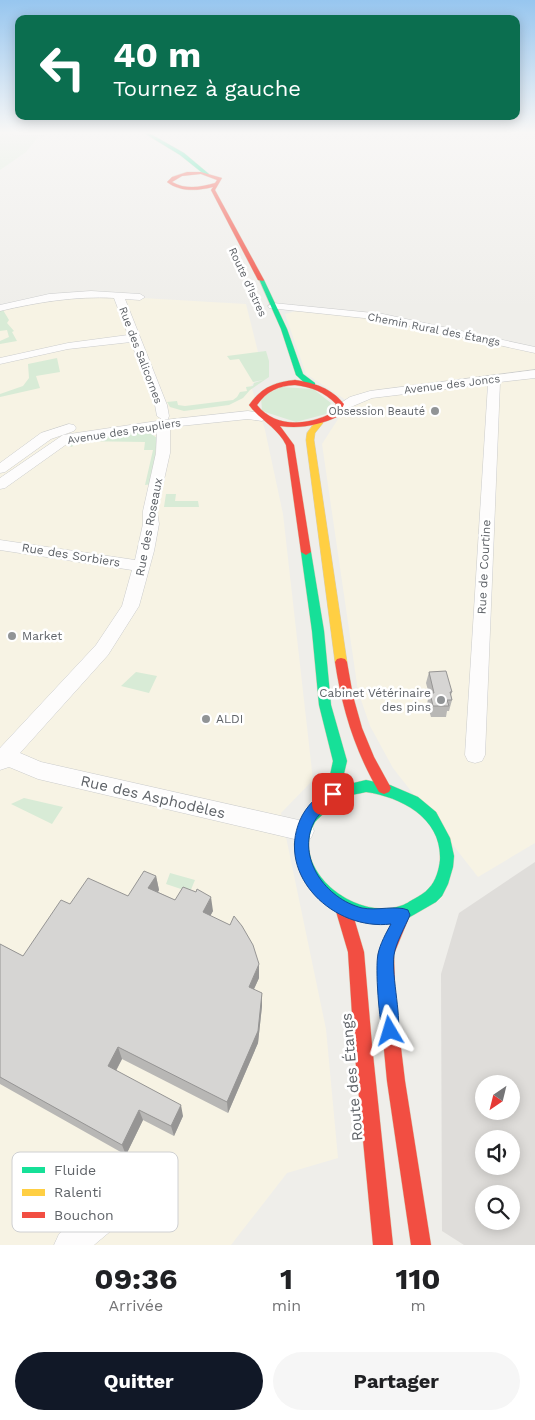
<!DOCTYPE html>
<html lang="fr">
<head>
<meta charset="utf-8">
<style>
  :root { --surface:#fff; --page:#f6f6f6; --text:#202124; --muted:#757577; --accent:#111827 }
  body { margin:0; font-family:"Work Sans",sans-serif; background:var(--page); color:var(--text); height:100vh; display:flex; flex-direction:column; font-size:19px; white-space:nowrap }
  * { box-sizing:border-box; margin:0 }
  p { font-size:16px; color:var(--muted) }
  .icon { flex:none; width:28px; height:28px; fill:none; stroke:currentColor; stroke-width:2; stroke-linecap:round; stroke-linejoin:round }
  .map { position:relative; height:1245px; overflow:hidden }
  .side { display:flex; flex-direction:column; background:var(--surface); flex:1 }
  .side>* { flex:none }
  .hud { position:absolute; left:15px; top:15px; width:505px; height:105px; border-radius:10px; box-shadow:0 2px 12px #0003; background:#0b6e4f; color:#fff; overflow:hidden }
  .needle { width:32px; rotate:215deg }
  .fabs { position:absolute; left:475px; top:1075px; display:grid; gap:10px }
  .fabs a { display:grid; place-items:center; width:45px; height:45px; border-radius:50%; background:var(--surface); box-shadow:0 2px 12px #0003; font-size:25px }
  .pin { position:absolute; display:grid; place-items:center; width:42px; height:42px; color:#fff; margin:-21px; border-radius:10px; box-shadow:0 2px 8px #0006 }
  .me { position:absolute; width:55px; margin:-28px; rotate:353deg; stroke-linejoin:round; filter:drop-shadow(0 0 4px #0008) }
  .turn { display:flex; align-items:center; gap:18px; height:105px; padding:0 15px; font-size:22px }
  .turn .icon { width:65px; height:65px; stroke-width:2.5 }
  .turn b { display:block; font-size:35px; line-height:42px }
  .eta { display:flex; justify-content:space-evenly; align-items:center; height:85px; text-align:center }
  .eta b { font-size:30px; font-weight:700; line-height:35px }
  .primary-button { display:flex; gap:10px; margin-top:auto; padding:10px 15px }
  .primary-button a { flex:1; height:58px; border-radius:30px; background:var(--accent); color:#fff; font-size:20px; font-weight:700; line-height:58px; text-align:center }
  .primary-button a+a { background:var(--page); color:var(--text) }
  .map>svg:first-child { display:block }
</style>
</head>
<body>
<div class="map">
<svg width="535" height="1245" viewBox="0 0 535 1245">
  <rect width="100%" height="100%" fill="#efeeea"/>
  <path fill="#f7f3e4" d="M90,295l156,9 17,68 -12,14 14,44 18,84 30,266 -32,33 45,216 12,129 -51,15 -56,72h-231v-935l43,-10z
    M300,310l82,8 153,33v492l-57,34 -85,-109 -23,-42 -12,-35 -36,-247 27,-42 -43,-28 -21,-60z"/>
  <path fill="#dfddda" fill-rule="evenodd" d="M535,862v383h-71l-22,-14 -1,-257 18,-61zM484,1084h27v27h-27zM484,1139h27v27h-27zM484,1194h27v27h-27z"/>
  <path fill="#d8ebd6" d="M0,135l38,2 -12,15 -26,18z
    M3,310l6,10 -2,3 7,8 -2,1 5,9 -17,3v-3l9,-4 -2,-7 -7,1v-20z
    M266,351l3,10v16l-19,13 -7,8 -14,7 -45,6 -14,-4 -3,-5 10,-1 1,4 7,1 48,-6 4,-3 3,-5 7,-1 -1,-4 7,-1 1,-3 9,-3 -10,2 -14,-23 -9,1 -3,-4z
    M57,358l3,14 -24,4 4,12 -40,9v-3l23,-8 6,-8 -1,-14z
    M281,387l32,2 18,14 -5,11 -30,8 -34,-11 -1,-14z
    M144,431l6,2 7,5 -5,46 -7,1 8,-35h-9l1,-8 -69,-1 -4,6 -8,-3 12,-4z
    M166,494h10l-1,7h23l1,6h-35z
    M136,672l21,4 -8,17 -28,-7z
    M24,798l39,9 -11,17 -41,-20z
    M170,873l25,7 -5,12 -24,-8z"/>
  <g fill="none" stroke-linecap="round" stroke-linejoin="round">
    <g stroke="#cbcccc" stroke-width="1">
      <path id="street" d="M11,133h36l-3,2h-30z
        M91,291l49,3 5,3 -5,3 -15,-1 42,106 2,11 -1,3 -5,1 -6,-4 -2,-11 -24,-63 -63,7 -68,15v-6l68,-15 60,-8 -14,-37c-39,-2 -75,4 -114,13v-6l49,-11z
        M273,303l110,11 152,33v6l-152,-33 -114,-12 -1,-2z
        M535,370v8l-35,4 -15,373 -3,6 -7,2 -7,-2 -3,-6 23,-371 -116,14 -33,14 -6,-4 17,-11 20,-6z
        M248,411l19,3 1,3 -6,4 -14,-2 -78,8v26l-13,58 2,13 -5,27 -15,55 -31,49 -88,98 21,9 262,59 8,3 3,7 -3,7 -8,3 -265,-62 -29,-12 -9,3v-22l96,-103 26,-39 10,-36 -132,-20v-10l135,20 8,-36v-13l13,-58 1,-24 -86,12 -66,47 -5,1v-11l63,-43 101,-15z
        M69,424l5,1 2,3 -2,3 -23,8 -46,33 -5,1v-10l41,-30z
        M114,1193l11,4 4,11 -4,11 -31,26h-40l5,-11 44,-37z"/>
    </g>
    <g stroke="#d7ceb8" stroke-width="1">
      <path id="fast" d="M144,133h5l35,20 25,21 -4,1 -25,-20z
        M259,279l5,1 23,49 16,45 12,9v4h-6l-13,-12 -15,-46z
        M306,549l5,3 13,79 7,74 16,56 -6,25 25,-6 24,5 28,12 18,15 14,26 4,18 -1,11 -5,17 -6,12 -6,6 -33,19 -30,3 -33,-11 -23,-17 -18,-27 -5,-25 10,-30 22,-20 7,-33 -14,-56 -7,-74 -11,-79zM366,792c35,5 76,26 74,68 -1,9 -4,21 -11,28 -4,5 -10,8 -15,11 -4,2 -9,6 -14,7 -45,15 -112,-37 -85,-84 3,-4 8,-7 11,-11 5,-4 9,-9 14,-12 8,-4 18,-5 26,-7z"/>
    </g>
    <g stroke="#d7ceb8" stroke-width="1">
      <path id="slow" d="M316,421h6l1,2 -8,10 -1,7 33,222 -2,3h-8l-2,-3 -29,-222 1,-7z"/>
    </g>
    <g stroke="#d7ceb8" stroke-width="1">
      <path id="jam" d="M187,172h14l21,6 -7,12 49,90 -1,1 -5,-1 -47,-90 2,-3c-16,4 -33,5 -46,-5l5,-5zM201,174l16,6 -2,3c-14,4 -29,7 -43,-1l10,-6z
        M295,380c20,3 36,8 49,24l-5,12c-19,9 -38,13 -59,10l14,19 17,107 -5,3 -5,-3 -15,-107c-8,-17 -26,-25 -37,-40 12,-17 25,-23 46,-25zM295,385c17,2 29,7 41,19l-4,9c-24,12 -56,16 -75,-8 10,-14 21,-19 38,-20z
        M341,658l4,1 2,3 6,34 9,32 12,29 17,31 -2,4 -5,2 -5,-2c-24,-41 -37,-83 -44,-130l2,-3z
        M343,901l5,2 3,5 13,44 8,93 21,200h-20l-19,-200 -6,-93 -13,-44 3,-5z
        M402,908l5,2 3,5 -16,39 1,44 10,83 26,164h-20l-24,-164 -8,-83 -1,-44 19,-44z"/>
    </g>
    <use href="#street" fill="#fdfcfc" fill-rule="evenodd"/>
    <use href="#fast" fill="#16e098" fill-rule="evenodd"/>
    <use href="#slow" fill="#ffcf43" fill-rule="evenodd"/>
    <use href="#jam" fill="#f24e42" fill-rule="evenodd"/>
  </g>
  <path fill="#b8b7b5" d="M429,672l23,20 -1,3 1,5 -3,11h-2l-1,6h-15l-4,-13 2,-10 -3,-11z
    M156,876l3,14 -1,2 17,8 38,11 -3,5 49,62 -5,11 8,17 -4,37 -30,70 -106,-54 -6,12 67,45 -9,20 -31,-16 -17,35 -126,-71v-140l23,12 47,-52 58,-8z"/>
  <path fill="#969594" d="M156,876l3,14 -7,13 -4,-15z
    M211,897l2,14 -9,16 -1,-15z
    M259,964v14l-10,22v-13z
    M262,993v13l-4,37 -30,70 -1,-11z
    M118,1047l4,12 -10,19 -4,-12z
    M181,1105l2,11 -9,20 -3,-10z
    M139,1110l4,10 -17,35 -4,-10z"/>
  <path fill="#d6d5d3" stroke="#969594" d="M446,671l6,21h-2l2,8h-5l2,6h-16l-3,-13h4l-5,-21z
    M144,871l12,5 -8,12 27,12 8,-13 13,5 1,-3 14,8 -8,15 27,13 4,-9 8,10 11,19 6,19 -10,23 13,6 -4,38 -31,71 -109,-55 -10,19 73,39 -10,21 -32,-16 -17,35 -122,-68v-133l23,12 38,-56 9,4 18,-26 40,18z"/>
  <linearGradient id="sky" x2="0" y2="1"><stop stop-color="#97c6ef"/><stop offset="0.43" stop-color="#f8f7f6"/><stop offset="1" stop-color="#f8f7f6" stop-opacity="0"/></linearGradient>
  <rect width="535" height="308" fill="url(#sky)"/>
  <path fill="#1a73e8" stroke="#114b97" d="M333,788l5,2 2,4c-5,11 -20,16 -26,28 -18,36 12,77 48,86 15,3 34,-3 46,2l2,5c-5,12 -14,27 -16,40 -3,21 9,67 3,82l-7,3 -6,-3c-5,-13 -9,-70 -6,-83 2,-10 8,-21 13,-30 -57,7 -115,-48 -91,-104 6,-14 19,-27 33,-32z"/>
  <g fill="#919496" stroke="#fff" stroke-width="2">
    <circle cx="435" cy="411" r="5"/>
    <circle cx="12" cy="636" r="5"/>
    <circle cx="441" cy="700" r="5"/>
    <circle cx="206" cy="719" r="5"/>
  </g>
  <g text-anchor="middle" stroke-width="5" stroke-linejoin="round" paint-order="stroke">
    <g font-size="11" fill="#5f6368" stroke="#fff">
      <text transform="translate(248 282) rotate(65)" y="4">Route d'Istres</text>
      <text transform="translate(434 329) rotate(11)" y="4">Chemin Rural des Étangs</text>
      <text transform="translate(141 355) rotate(69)" y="4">Rue des Salicornes</text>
      <text transform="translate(452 384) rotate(-7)" y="4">Avenue des Joncs</text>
      <text transform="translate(124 431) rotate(-9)" y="4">Avenue des Peupliers</text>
    </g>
    <g font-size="11" fill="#5f6368" stroke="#fff" text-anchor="end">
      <text x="425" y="415">Obsession Beauté</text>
    </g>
    <g font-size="12" fill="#5f6368" stroke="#fff">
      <text transform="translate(149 527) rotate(-79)" y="4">Rue des Roseaux</text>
      <text transform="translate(71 555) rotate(9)" y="4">Rue des Sorbiers</text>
      <text transform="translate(484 567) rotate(-87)" y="4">Rue de Courtine</text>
    </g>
    <g font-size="12" fill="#5f6368" stroke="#fff" text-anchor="start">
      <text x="22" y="640">Market</text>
      <text x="431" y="697" text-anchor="end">Cabinet Vétérinaire<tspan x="431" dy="14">des pins</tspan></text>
      <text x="216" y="723">ALDI</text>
    </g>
    <g font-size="15" fill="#5f6368" stroke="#fff">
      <text transform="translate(153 797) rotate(13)" y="5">Rue des Asphodèles</text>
      <text transform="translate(352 1077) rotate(-95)" y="5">Route des Étangs</text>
    </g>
  </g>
  <rect x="12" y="1152" width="166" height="80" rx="8" fill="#fff" stroke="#cfd0d2" stroke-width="1"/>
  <rect x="22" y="1167" width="23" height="6" fill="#16e098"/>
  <rect x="22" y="1189" width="23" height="7" fill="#ffcf43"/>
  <rect x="22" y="1212" width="23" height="6" fill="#f24e42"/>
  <g font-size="14" fill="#5f6368">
    <text x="54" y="1175">Fluide</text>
    <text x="54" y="1197">Ralenti</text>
    <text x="54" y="1220">Bouchon</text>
  </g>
</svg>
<div class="fabs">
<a><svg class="needle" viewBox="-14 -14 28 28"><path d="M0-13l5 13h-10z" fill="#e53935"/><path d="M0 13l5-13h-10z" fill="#757577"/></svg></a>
<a><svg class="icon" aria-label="sound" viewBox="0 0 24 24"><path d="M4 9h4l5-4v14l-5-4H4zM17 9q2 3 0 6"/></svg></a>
<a><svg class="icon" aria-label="search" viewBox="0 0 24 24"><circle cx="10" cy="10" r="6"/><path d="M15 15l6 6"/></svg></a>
</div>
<div class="pin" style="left:333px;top:794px;background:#d93025"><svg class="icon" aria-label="arrive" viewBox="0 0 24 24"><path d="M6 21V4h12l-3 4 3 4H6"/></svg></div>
<svg class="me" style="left:390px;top:1031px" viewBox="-20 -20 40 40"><path d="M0-17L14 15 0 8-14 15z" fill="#1a73e8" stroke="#fff" stroke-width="4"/></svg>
<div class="hud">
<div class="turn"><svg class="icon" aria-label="left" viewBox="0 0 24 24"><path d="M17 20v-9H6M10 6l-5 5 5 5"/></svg><div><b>40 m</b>Tournez à gauche</div></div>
</div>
</div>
<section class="side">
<div class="eta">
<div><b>09:36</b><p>Arrivée</p></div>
<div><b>1</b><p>min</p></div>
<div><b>110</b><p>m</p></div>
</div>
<div class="primary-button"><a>Quitter</a><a>Partager</a></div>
</section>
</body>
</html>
